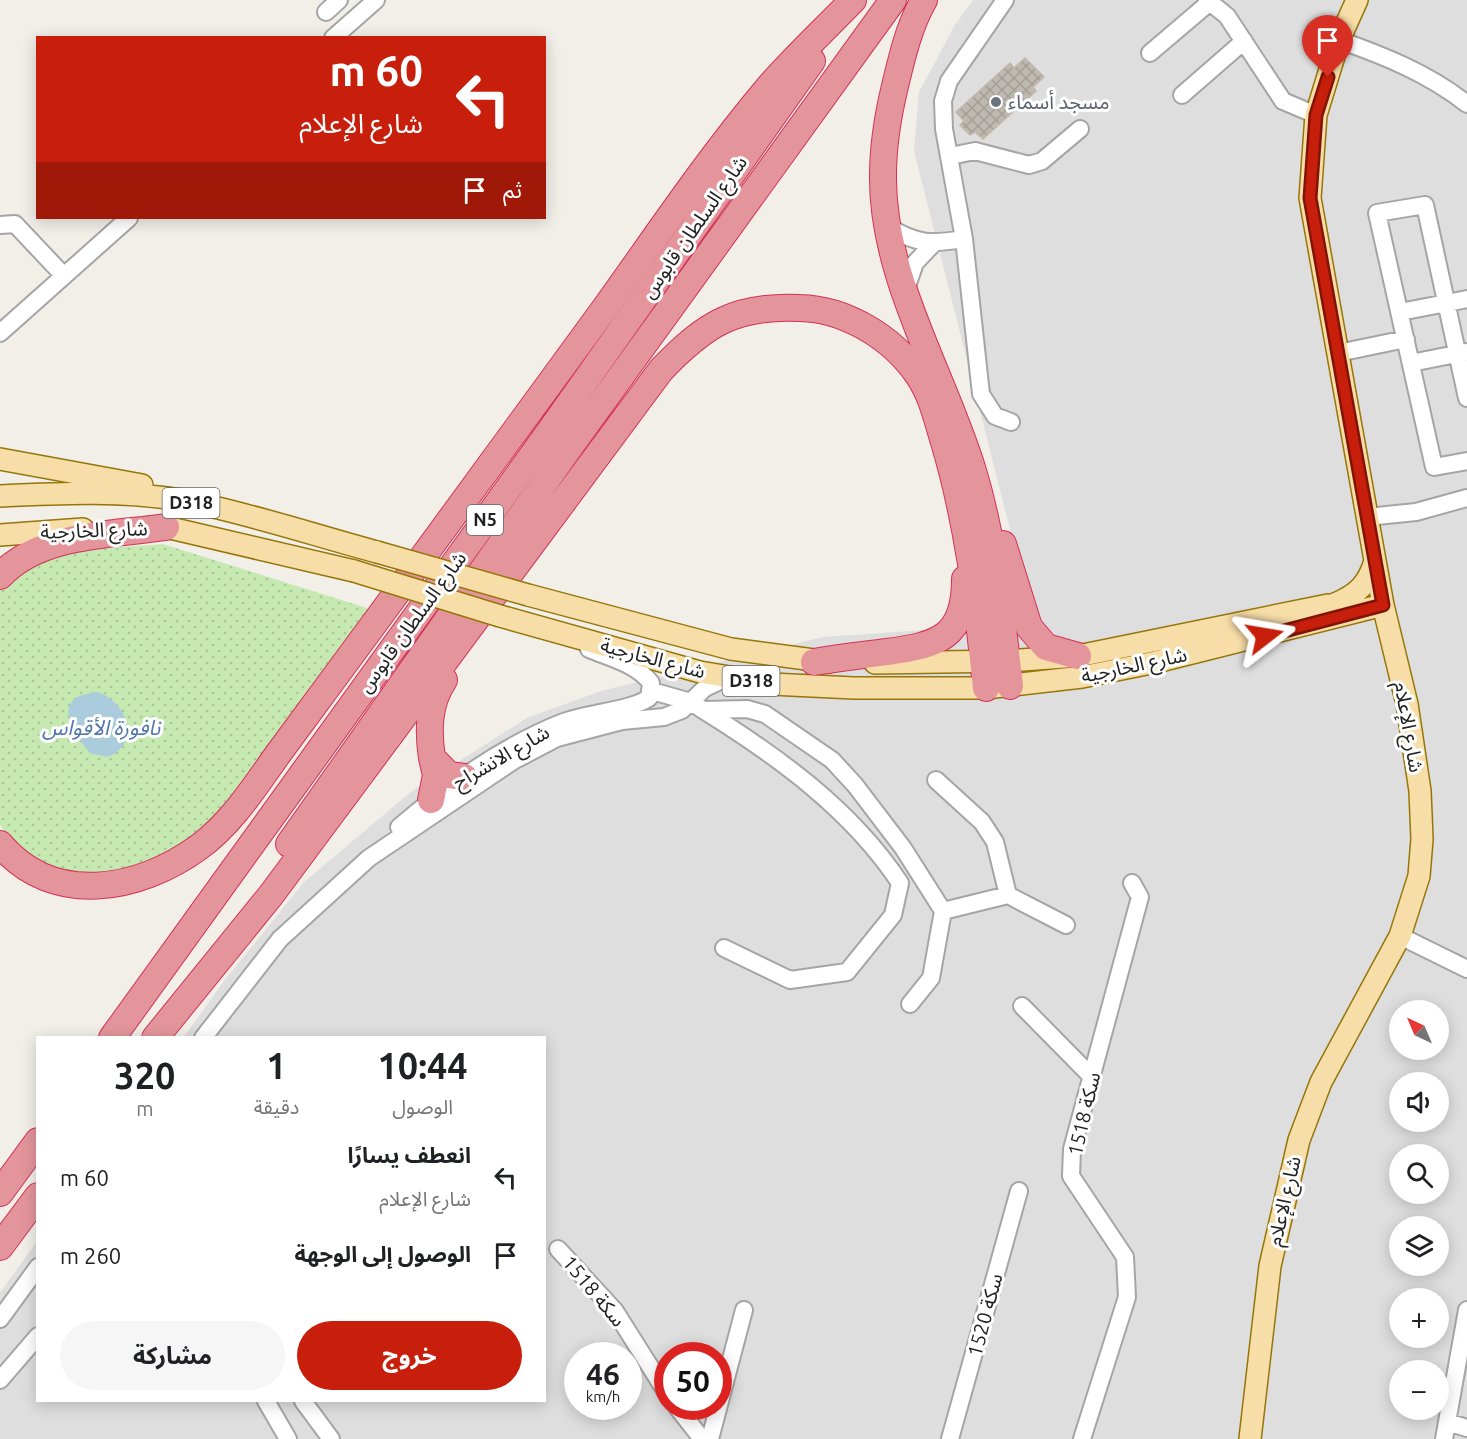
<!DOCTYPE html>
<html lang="ar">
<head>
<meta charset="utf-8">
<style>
  :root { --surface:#fff; --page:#f6f6f6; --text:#202124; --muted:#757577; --accent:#c71f0b }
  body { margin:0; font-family:Ubuntu,"Noto Sans Arabic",sans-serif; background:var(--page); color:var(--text); direction:rtl; height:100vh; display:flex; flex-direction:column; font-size:22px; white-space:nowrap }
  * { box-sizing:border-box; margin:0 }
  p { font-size:20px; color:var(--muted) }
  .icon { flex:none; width:33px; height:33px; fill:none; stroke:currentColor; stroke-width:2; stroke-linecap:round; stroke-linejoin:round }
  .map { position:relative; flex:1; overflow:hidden; direction:ltr }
  .details { position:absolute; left:36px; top:1036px; width:510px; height:366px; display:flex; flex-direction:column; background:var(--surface); border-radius:0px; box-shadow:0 3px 15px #0003; direction:rtl }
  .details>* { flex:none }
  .guide { position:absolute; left:36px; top:36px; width:510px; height:183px; border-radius:0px; box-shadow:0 3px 15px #0003; direction:rtl; background:#c71f0b; color:#fff; overflow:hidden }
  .needle { width:39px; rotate:316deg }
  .buttons { position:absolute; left:1389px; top:1000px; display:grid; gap:12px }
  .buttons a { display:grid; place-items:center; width:60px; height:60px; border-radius:50%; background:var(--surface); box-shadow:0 3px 15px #0003; font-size:30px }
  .speed { position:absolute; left:564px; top:1342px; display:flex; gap:12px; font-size:30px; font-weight:700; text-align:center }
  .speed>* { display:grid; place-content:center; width:78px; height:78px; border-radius:50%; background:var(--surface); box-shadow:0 3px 15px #0003; line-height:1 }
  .speed small { font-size:15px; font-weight:400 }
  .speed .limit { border:9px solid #d22; background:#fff; color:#111 }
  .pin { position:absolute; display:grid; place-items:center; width:51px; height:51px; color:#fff; margin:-62px -26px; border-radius:50% 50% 50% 0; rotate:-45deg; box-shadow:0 0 6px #0007 }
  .pin .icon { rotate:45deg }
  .me { position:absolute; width:66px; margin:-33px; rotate:76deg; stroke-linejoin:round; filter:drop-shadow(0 0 4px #0008) }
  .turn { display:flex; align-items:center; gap:21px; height:126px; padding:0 24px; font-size:27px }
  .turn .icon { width:78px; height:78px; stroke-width:2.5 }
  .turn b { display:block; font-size:42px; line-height:51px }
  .then { display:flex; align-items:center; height:57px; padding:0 24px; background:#0003; gap:12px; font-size:22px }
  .eta { display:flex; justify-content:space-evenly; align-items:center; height:102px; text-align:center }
  .eta b { font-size:36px; font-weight:700; line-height:42px }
  .cta { display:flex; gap:12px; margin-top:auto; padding:12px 24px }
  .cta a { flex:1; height:69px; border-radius:36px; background:var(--accent); color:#fff; font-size:24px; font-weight:700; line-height:69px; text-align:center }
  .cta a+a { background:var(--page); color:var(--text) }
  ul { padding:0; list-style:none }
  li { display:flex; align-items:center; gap:18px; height:78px; padding:0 24px }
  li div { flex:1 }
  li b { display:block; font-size:22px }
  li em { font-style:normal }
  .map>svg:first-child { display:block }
</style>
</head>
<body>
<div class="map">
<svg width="1467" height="1439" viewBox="0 0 1467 1439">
  <defs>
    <pattern id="grass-dots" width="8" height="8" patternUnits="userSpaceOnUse" patternTransform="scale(1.5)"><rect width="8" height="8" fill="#c6e8b1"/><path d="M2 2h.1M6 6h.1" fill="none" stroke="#aac798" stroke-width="1.8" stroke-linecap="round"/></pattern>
    <pattern id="building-cross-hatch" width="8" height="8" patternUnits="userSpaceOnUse" patternTransform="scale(1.5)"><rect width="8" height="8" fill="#beb8b1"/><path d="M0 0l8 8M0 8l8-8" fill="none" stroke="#a39e98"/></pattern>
  </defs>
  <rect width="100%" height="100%" fill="#f1efe8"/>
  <path fill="#dfdede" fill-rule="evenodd" d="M973,0h494v1439h-1467v-146l37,-52 1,160h506v-363h-361l41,-57 80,-99 108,-91 115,-73 74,-27 222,-54 102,-7 106,-18 -117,-461 5,-59 36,-67zM1400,1011h38v39h-38zM1400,1083h38v39h-38zM1400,1155h38v39h-38zM1400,1227h38v39h-38zM1400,1299h38v39h-38zM578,1356h50v51h-50zM668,1356h50v51h-50zM1400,1371h38v39h-38z"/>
  <path fill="url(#grass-dots)" d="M163,544l210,66 -133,181 -43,45 -56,32 -46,9 -50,-8 -27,-20 -18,-24v-237c40,-43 108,-39 163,-44z"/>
  <path fill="#abccdc" d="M97,692c28,8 47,50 11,65l-18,-4c-18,-22 -41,-56 7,-61z"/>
  <path fill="url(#building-cross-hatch)" stroke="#c2b8ab" stroke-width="1.5" d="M1025,58l19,19 -11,10 3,4 -53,48 -8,-7 -5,3 -10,-10 4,-4 -8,-9 54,-49 4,5z"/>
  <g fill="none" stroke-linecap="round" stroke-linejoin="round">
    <g stroke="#a5a5a5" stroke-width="20">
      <path id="minor" d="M1005,0l-56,81 -6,20 1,28 20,110 17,155 14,22 16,6
        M1207,0l20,16 56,85 33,14
        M326,12l13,-12
        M333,38l43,-38
        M1339,40c46,16 90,34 128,64
        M1150,53l60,-51
        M1182,95l62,-54
        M950,156l25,-5 54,14 13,-4 38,-32
        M0,225l15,-1 49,52
        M889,227c28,18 44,17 75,12
        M905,292l10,-29 17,-18
        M1400,312l67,-13
        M0,333l129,-115
        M1338,353l68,-14
        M1411,363l55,-11
        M1467,398l-42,-193 -48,8 57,254 33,-6
        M1367,517l49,-5 51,-14
        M652,691l39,11 12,8 44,-1 18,5 67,46 23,25 48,63 40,63 -12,67 -21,26
        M703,710c74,46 148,99 197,173l-7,32 -46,57 -57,8 -66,-32
        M936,780l46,42 13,20 13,53
        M399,827c48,-41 102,-80 162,-104 27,-11 65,-11 88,-25l2,-15c-14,-19 -41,-25 -62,-34
        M943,911l65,-16 58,30
        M1400,936l67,33
        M1022,1006l70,71
        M203,1038l77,-99 89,-81 144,-97 44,-23 65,-17 42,-4 18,-7 23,-22 23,-11
        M558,1249l57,62 53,84
        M0,1319l38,-52
        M0,1380l38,-44
        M266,1401l22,38
        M303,1401l28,38
        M677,1407l25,32
        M1447,1422l20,6
        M710,1439l34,-129
        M950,1439l69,-248
        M1082,1439l45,-142 -2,-40 -54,-81 1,-27 68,-252 -8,-14
        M1444,1439l23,-129"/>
    </g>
    <g stroke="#967608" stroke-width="24">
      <path id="major" d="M0,459l142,26
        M0,496c62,-3 125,-6 187,5 64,13 127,34 190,51
        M150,527h16l188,44
        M0,535l83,-6
        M528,595l203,54 98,13
        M1335,604c23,-10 33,-20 40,-43
        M500,616l200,56 71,12 83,4h132l96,-11 74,-15 227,-57
        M875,663l132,-2 71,-5 250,-51
        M1250,1439l20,-173 29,-126 22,-58 79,-146 19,-60 3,-37 -2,-48 -13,-87 -24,-99 -73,-407 6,-83 23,-75 18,-40"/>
    </g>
    <g stroke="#d33157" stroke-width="28">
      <path id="highway" d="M924,0c-15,26 -22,57 -29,86 -7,29 -12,60 -12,90 -1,102 61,199 90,295 21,69 28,143 37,215
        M1003,544l26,83 17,20 32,9
        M0,576c40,-43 112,-41 166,-49
        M814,662c24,-4 48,-7 73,-10 51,-7 78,-14 78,-73
        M444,680c-16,24 -16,51 -12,78l17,17 15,2
        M431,800l5,-25 -4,-17
        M0,844c53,63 139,47 199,3 33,-24 56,-61 79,-93 34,-46 67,-91 101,-137 75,-102 151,-205 226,-309 53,-74 104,-150 162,-219 27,-31 57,-59 86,-89
        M289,844l283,-400 321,-444
        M112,1038l440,-610 260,-367
        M155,1038l116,-143 390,-525c44,-46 74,-65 139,-62 45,1 92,29 118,67 14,20 19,45 26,67 24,81 34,162 42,246
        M0,1193l38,-52
        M0,1247l38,-51"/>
    </g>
    <use href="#minor" stroke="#fff" stroke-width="16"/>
    <use href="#major" stroke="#f7dda7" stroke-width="21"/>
    <use href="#highway" stroke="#e3959b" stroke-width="26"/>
    <g stroke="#967608" stroke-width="24" stroke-linecap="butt">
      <path id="major-bridge" d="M377,552l151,43
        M354,571l146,45"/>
    </g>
    <use href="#major-bridge" stroke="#f7dda7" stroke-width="21"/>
  </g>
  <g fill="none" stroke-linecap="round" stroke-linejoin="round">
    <g stroke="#811407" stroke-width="15">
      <path id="route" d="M1265,636l118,-31 -73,-407 6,-83 12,-38"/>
    </g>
    <use href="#route" stroke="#c71f0b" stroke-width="10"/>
  </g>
  <circle fill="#6b7280" stroke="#fff" stroke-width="2" cx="996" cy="102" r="6"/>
  <g text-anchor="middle" stroke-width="6" stroke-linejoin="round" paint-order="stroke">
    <g fill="#fff" stroke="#646464" stroke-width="1.5">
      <rect x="162.5" y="488" width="57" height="30" rx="4.5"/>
      <rect x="467" y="505" width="36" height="30" rx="4.5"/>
      <rect x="722.5" y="666" width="57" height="30" rx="4.5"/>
    </g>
    <g font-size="18" font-weight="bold" fill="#212121">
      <text x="191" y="509">D318</text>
      <text x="485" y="526">N5</text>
      <text x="751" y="687">D318</text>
    </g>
    <g font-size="20" fill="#5b616d" stroke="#fff" text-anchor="start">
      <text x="1008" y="109">مسجد أسماء</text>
    </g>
    <g font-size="20" fill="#212121" stroke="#fff">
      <text transform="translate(694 227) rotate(-55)" y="7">شارع السلطان قابوس</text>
      <text transform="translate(94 530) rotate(-2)" y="7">شارع الخارجية</text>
      <text transform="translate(412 622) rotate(-54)" y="7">شارع السلطان قابوس</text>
      <text transform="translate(653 658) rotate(15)" y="7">شارع الخارجية</text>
      <text transform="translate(1134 665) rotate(-12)" y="7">شارع الخارجية</text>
      <text transform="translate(1409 727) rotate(80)" y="7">شارع الإعلام</text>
      <text transform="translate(501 757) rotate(-30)" y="7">شارع الانشراح</text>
      <text transform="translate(1084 1114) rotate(-77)" y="7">سكة 1518</text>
      <text transform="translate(1284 1201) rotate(-77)" y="7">شارع الإعلام</text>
      <text transform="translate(594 1291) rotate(50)" y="7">سكة 1518</text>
      <text transform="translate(985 1315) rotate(-75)" y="7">سكة 1520</text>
    </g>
    <g font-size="21" font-style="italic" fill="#5175ad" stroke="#fff">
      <text x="101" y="735">نافورة الأقواس</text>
    </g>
  </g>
</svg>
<div class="buttons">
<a><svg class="needle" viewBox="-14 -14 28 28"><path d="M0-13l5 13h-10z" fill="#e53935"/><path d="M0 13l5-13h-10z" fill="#757577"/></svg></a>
<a><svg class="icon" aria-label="sound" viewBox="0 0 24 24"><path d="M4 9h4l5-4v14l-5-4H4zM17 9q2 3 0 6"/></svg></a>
<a><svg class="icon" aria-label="search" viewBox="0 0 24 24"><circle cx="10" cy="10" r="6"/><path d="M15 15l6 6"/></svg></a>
<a><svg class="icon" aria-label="layers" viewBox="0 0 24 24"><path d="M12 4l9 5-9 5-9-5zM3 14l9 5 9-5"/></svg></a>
<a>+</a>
<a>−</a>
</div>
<div class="speed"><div>46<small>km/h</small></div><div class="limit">50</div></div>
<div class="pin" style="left:1328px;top:77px;background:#d93025"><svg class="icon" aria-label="arrive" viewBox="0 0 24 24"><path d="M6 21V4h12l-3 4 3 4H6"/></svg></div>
<svg class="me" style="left:1265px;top:636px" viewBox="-20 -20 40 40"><path d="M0-17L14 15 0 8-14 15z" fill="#c71f0b" stroke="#fff" stroke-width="4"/></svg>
<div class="guide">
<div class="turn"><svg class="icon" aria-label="left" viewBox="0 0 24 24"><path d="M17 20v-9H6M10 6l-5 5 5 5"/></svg><div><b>60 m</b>شارع الإعلام</div></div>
<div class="then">ثم<svg class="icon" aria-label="arrive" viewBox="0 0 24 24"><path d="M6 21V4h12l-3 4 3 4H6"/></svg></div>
</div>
<section class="details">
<div class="eta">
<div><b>10:44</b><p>الوصول</p></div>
<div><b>1</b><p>دقيقة</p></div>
<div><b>320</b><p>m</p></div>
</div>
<ul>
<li><svg class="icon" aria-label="left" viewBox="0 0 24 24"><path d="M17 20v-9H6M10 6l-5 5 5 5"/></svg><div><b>انعطف يسارًا</b><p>شارع الإعلام</p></div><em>60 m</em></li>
<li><svg class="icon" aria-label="arrive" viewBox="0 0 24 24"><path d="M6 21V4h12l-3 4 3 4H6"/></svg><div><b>الوصول إلى الوجهة</b></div><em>260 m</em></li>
</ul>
<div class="cta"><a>خروج</a><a>مشاركة</a></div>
</section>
</div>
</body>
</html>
